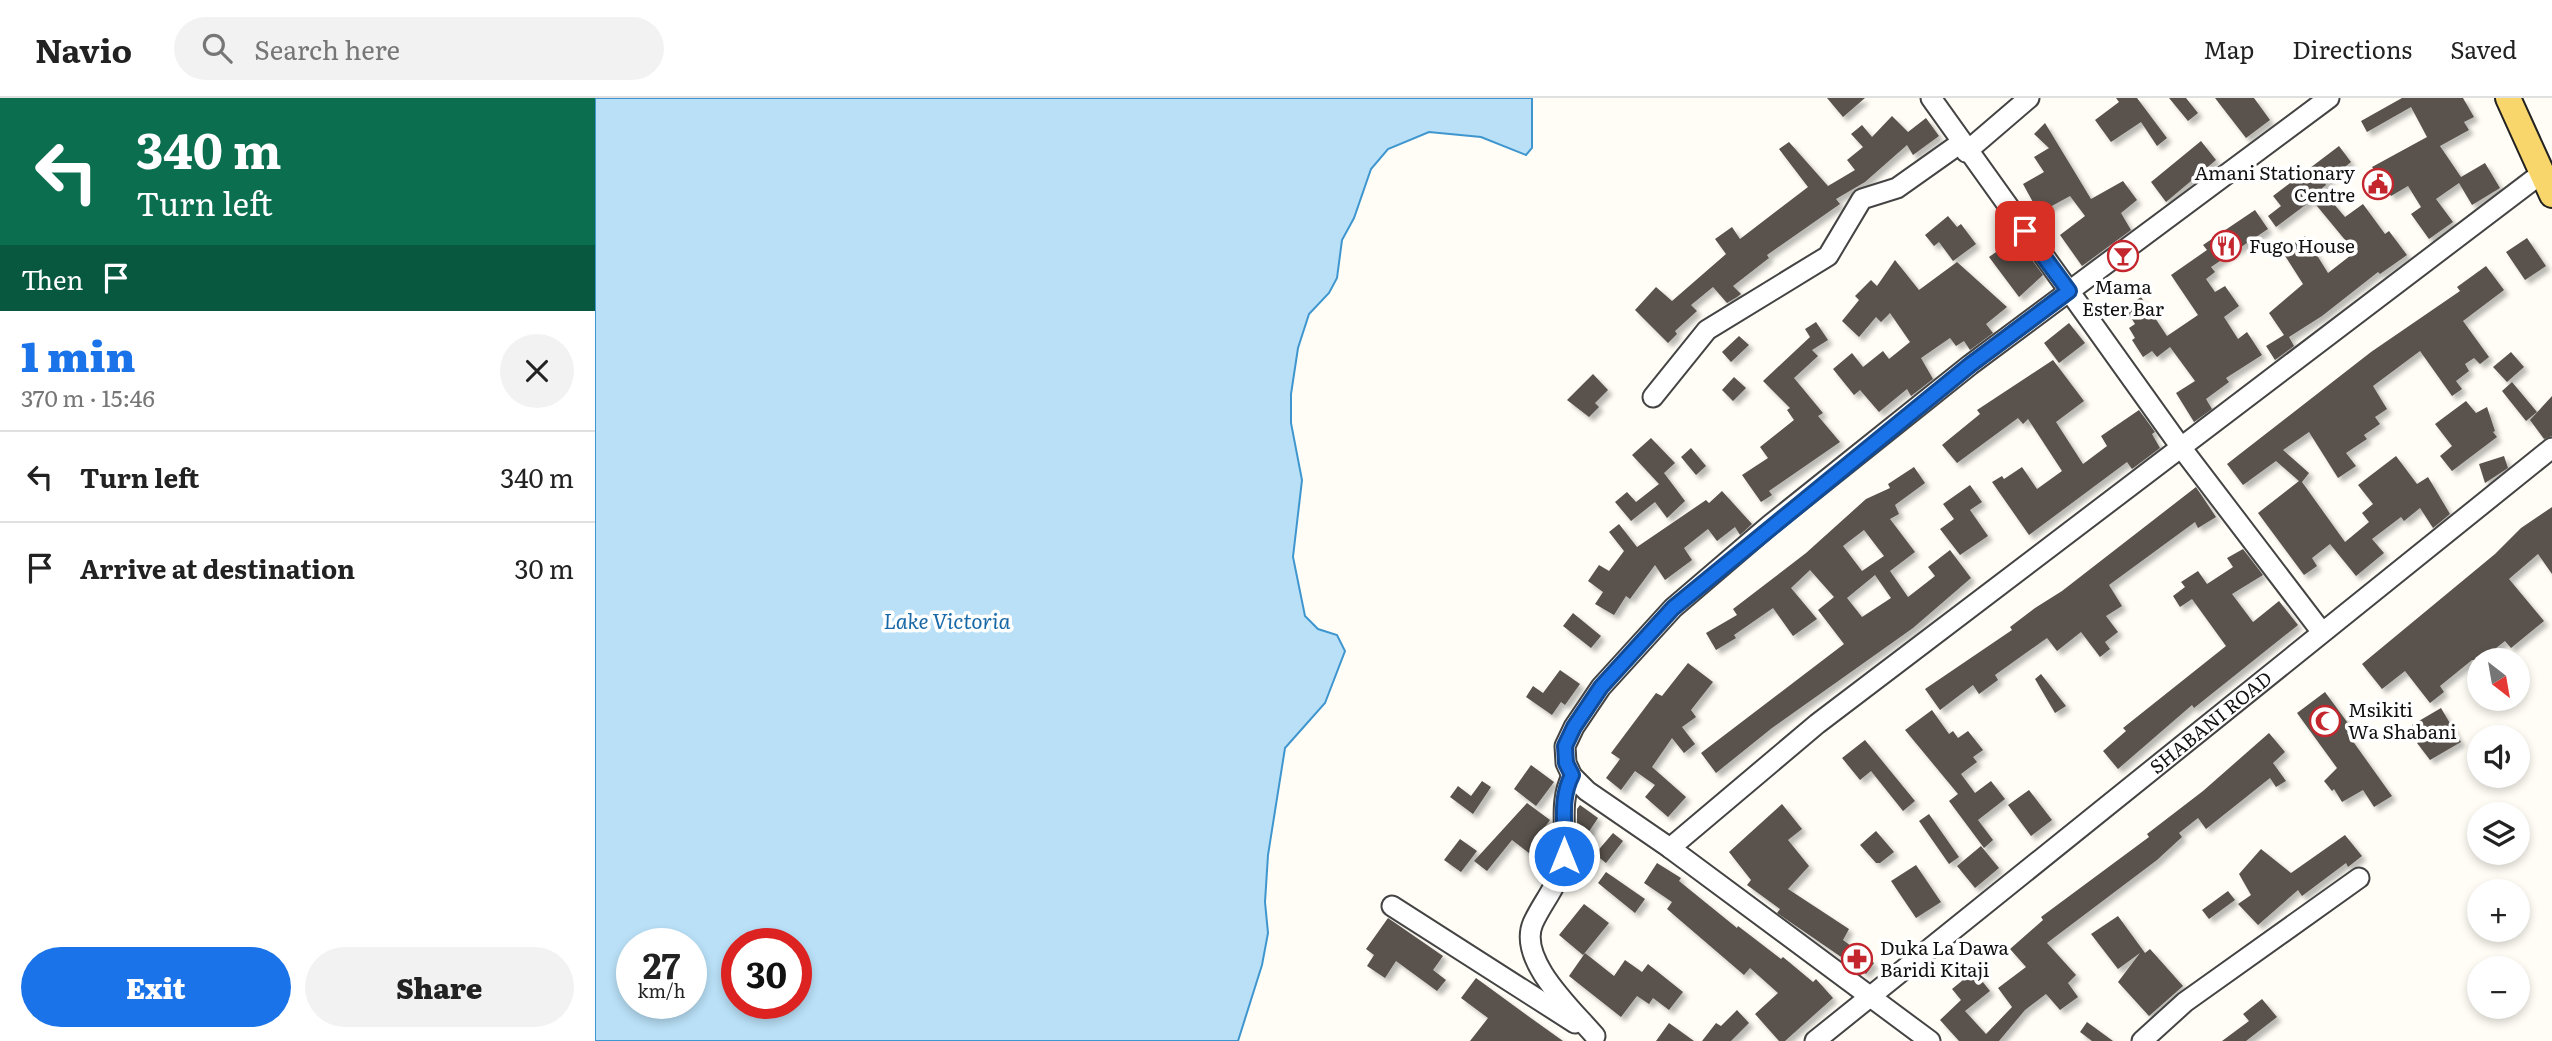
<!DOCTYPE html>
<html lang="en">
<head>
<meta charset="utf-8">
<style>
  :root { --surface:#fff; --page:#f2f2f2; --text:#222; --muted:#767676; --line:#e0e0e0; --accent:#1a73e8 }
  body { margin:0; font-family:Literata,serif; background:var(--page); color:var(--text); height:100vh; display:flex; flex-direction:column; font-size:26px; white-space:nowrap }
  * { box-sizing:border-box; margin:0 }
  p { font-size:23px; color:var(--muted) }
  .icon { flex:none; width:38px; height:38px; fill:none; stroke:currentColor; stroke-width:2; stroke-linecap:round; stroke-linejoin:round }
  .map { position:relative; flex:1; overflow:hidden }
  .drawer { display:flex; flex-direction:column; background:var(--surface); width:595px }
  .drawer>* { flex:none }
  .top-card { background:#0b6e4f; color:#fff; overflow:hidden }
  .needle { width:46px; rotate:149deg }
  .controls { position:absolute; left:1872px; top:550px; display:grid; gap:14px }
  .controls a { display:grid; place-items:center; width:63px; height:63px; border-radius:50%; background:var(--surface); box-shadow:0 4px 10px #0003; font-size:35px }
  .speed { position:absolute; left:21px; top:830px; display:flex; gap:14px; font-size:35px; font-weight:700; text-align:center }
  .speed>* { display:grid; place-content:center; width:91px; height:91px; border-radius:50%; background:var(--surface); box-shadow:0 4px 10px #0003; line-height:1 }
  .speed small { font-size:18px; font-weight:400 }
  .speed .limit { border:10px solid #d22; background:#fff; color:#111 }
  .pin { position:absolute; display:grid; place-items:center; width:60px; height:60px; color:#fff; margin:-30px; border-radius:14px; box-shadow:0 4px 10px #0006 }
  .me { position:absolute; width:77px; margin:-38px; rotate:0deg; stroke-linejoin:round; filter:drop-shadow(0 0 5px #0008) }
  .turn { display:flex; align-items:center; gap:24px; height:147px; padding:0 21px; font-size:32px }
  .turn .icon { width:91px; height:91px; stroke-width:2.5 }
  .turn b { display:block; font-size:49px; line-height:60px }
  .then { display:flex; align-items:center; height:66px; padding:0 21px; background:#0003; gap:14px; font-size:26px }
  .round { display:grid; place-items:center; flex:none; width:74px; height:74px; border-radius:37px; background:var(--page) }
  .overview { display:flex; align-items:center; justify-content:space-between; height:119px; padding:0 21px }
  h1 { font-size:42px; font-weight:800; line-height:52px; color:var(--accent) }
  .action { display:flex; gap:14px; margin-top:auto; padding:14px 21px }
  .action a { flex:1; height:80px; border-radius:42px; background:var(--accent); color:#fff; font-size:28px; font-weight:800; line-height:80px; text-align:center }
  .action a+a { background:var(--page); color:var(--text) }
  ul { padding:0; list-style:none }
  li { display:flex; align-items:center; gap:21px; height:91px; padding:0 21px; border-top:2px solid var(--line) }
  li div { flex:1 }
  li b { display:block; font-size:26px }
  li em { font-style:normal }
  header { display:flex; align-items:center; gap:42px; box-sizing:border-box; height:98px; padding:0 35px; background:var(--surface); border-bottom:2px solid var(--line) }
  header strong { font-size:33px }
  nav { display:flex; gap:38px; margin-inline-start:auto; font-size:24px }
  .search { width:490px; height:63px; background:var(--page); display:flex; align-items:center; gap:18px; box-sizing:border-box; padding:0 24px; border-radius:38px; color:var(--muted); font-size:26px }
  main { display:flex; flex:1; min-height:0 }
  .map>svg:first-child { display:block }
</style>
</head>
<body>
<header>
<strong>Navio</strong>
<div class="search"><svg class="icon" aria-label="search" viewBox="0 0 24 24"><circle cx="10" cy="10" r="6"/><path d="M15 15l6 6"/></svg>Search here</div>
<nav><a>Map</a><a>Directions</a><a>Saved</a></nav>
</header>
<main>
<section class="drawer">
<div class="top-card">
<div class="turn"><svg class="icon" aria-label="left" viewBox="0 0 24 24"><path d="M17 20v-9H6M10 6l-5 5 5 5"/></svg><div><b>340 m</b>Turn left</div></div>
<div class="then">Then<svg class="icon" aria-label="arrive" viewBox="0 0 24 24"><path d="M6 21V4h12l-3 4 3 4H6"/></svg></div>
</div>
<div class="overview"><div><h1>1 min</h1><p>370 m · 15:46</p></div><a class="round"><svg class="icon" aria-label="close" viewBox="0 0 24 24"><path d="M6 6l12 12M18 6L6 18"/></svg></a></div>
<ul>
<li><svg class="icon" aria-label="left" viewBox="0 0 24 24"><path d="M17 20v-9H6M10 6l-5 5 5 5"/></svg><div><b>Turn left</b></div><em>340 m</em></li>
<li><svg class="icon" aria-label="arrive" viewBox="0 0 24 24"><path d="M6 21V4h12l-3 4 3 4H6"/></svg><div><b>Arrive at destination</b></div><em>30 m</em></li>
</ul>
<div class="action"><a>Exit</a><a>Share</a></div>
</section>
<div class="map">
<svg width="1957" height="943" viewBox="0 0 1957 943">
  <defs>
    <filter id="shadow"><feDropShadow dx="4.5" dy="4.5" stdDeviation="2" flood-color="#0004"/></filter>
  </defs>
  <rect width="100%" height="100%" fill="#fffdf5"/>
  <path fill="#b9e0f7" stroke="#3f96cf" stroke-width="2" fill-rule="evenodd" d="M0,0h937v50l-6,7 -45,-18 -52,-5 -41,17 -17,20 -17,49 -12,22 -5,38 -8,15 -20,21 -11,34 -7,46v29l11,57 -9,77 12,59 13,13 19,6 8,16 -20,52 -40,45 -17,107 -3,47 3,31 -6,32 -24,76h-643zM37,845h59v60h-59zM142,845h59v60h-59z"/>
  <path fill="#5a524d" fill-rule="evenodd" filter="url(#shadow)" d="M1232,0h38l-22,19z
    M1521,0h21l30,40 -10,8 -16,-24 -30,20 -16,-22 24,-18z
    M1574,0h17l12,15 -10,8z
    M1620,0h39l16,22 -24,18z
    M1807,0h61l11,19 -10,5 5,8 -29,16 21,31 24,-14 15,25 -28,17 -13,-22 -23,16 17,23 -24,17 -18,-25 10,-7 -13,-21 -17,10 -19,-29 55,-30 -16,-30 -44,25 -6,-11z
    M1297,18l16,16 18,-14 13,18 -26,19 -6,-10 -42,37 -29,17 4,5 -73,51 2,3 -36,28 8,8 -4,3 -10,6 -14,-16 -22,18 6,6 -22,20 2,3 -9,9 -33,-33 21,-23 16,14 54,-47 -11,-15 17,-12 8,12 68,-52 -29,-38 10,-7 39,44 27,-16 -8,-10 16,-13 -12,-13 11,-9 10,12z
    M1450,25l46,76 32,-18 14,19 -16,13 10,17 -49,36 -22,-31 25,-19 -15,-20 -31,17 -16,-29 21,-12 -10,-15 15,-9 -15,-14z
    M1606,43l15,19 -50,42 -15,-20z
    M1744,48l12,16 -26,21 1,2 -5,4 24,28 18,-13 22,30 4,-3 18,24 -27,19 -2,-2 -56,44 -33,21 5,9 -19,14 -9,-14 18,-11 -15,-22 34,-29 -21,-33 23,-15 23,37 27,-21 -43,-52 -36,27 -8,-11 13,-10 -8,-10z
    M1660,112l13,19 -57,38 4,5 -9,7 9,13 10,-6 14,20 -15,11 14,22 9,-7 15,23 -36,23 3,4 -23,17 6,10 -18,13 -18,-29 19,-12 -25,-34 -13,10 -5,-6 -9,6 -11,-17 3,-2 -6,-10 6,-4 -10,-16 16,-11 26,39 31,-21 -27,-40 36,-25 -4,-5z
    M1353,118l9,11 4,-3 15,20 -23,17 -14,-19 -5,4 -9,-11z
    M1421,140l27,37 -24,22 -30,-40z
    M1932,140l19,28 -21,14 -19,-28z
    M1300,162l24,30 38,-28 50,45 -21,17 7,9 -23,17 -6,-9 -8,5 -6,-8 -29,20 12,21 -22,17 -4,-7 -28,23 -19,-22 -6,5 -21,-26 19,-16 11,14 20,-16 6,8 21,-17 -20,-29 -9,9 -5,-5 -17,20 -17,-16 17,-21 -4,-4 16,-16 6,6z
    M1891,168l18,24 -41,31 26,36 -9,7 -6,-6 -9,6 4,7 -13,10 6,8 -10,7 -32,-45 -47,35 14,23 -12,8 5,7 -16,11 3,4 -21,14 10,13 -18,12 -29,-46 -26,18 26,23 -7,9 43,60 24,-20 -7,-9 11,-9 -15,-19 38,-29 21,28 11,-7 22,37 -17,14 -13,-20 -16,13 -3,-4 -29,22 12,14 -28,23 -26,-32 -18,14 5,8 -13,9 -46,-62 41,-32 -23,-20 -33,24 -16,-21 144,-112 89,-61 -3,-4z
    M1221,224l12,18 -16,10 6,6 -24,22 29,35 -5,3 22,26 -71,49 3,4 -11,7 -19,-27 26,-17 -8,-11 34,-27 -7,-10 3,-2 -27,-27 47,-44 -5,-8z
    M1474,225l16,20 -26,20 -15,-20z
    M1144,238l10,9 -18,17 -9,-10z
    M1916,254l13,15 -17,15 -14,-15z
    M1458,262l31,41 -28,21 27,42 24,-18 -6,-10 38,-26 16,22 -3,2 8,14 -28,21 -5,-7 -98,73 -37,-53 10,-6 2,3 18,-12 15,22 25,-18 -34,-52 -5,5 -5,-6 -61,45 -15,-18 38,-31 -3,-4z
    M998,276l15,16 -13,13 4,4 -10,10 -22,-17z
    M1139,279l12,11 -13,13 -11,-11z
    M1917,284l25,30 -11,9 -24,-30z
    M1957,298v40l-8,3 -14,-19z
    M1871,303l10,12 11,-6 8,24 -2,1 4,5 -45,34 -12,-15 12,-10 -17,-22z
    M1056,340l24,25 -11,10 21,28 -18,17 -12,-16 -24,19 -16,-19 12,-10 9,10 23,-18 -27,-29z
    M1096,350l15,18 -10,9 -15,-18z
    M1909,358l4,12 -23,15 -6,-19z
    M1319,369l11,16 -30,22 4,9 -9,5 25,33 -25,19 18,26 27,-21 -7,-9 22,-17 21,28 -58,50 -141,100 -56,45 -15,-20 143,-109 -26,-34 16,-13 -24,-27 -19,18 26,31 -24,17 -20,-28 -39,27 2,3 -20,12 -10,-17 31,-18 -4,-6 73,-56 60,-54 24,-11 -2,-4zM1269,432l20,26 -22,15 -19,-25zM1280,477l16,23 -29,19 -15,-19z
    M1375,387l12,17 -12,8 18,26 -28,19 -20,-26 14,-10 -11,-15z
    M1601,389l20,30 -18,11 -3,-6 -86,63 13,21 -16,10 12,16 -13,10 5,7 -10,8 -19,-25 -24,19 -10,-13 -52,37 3,5 -19,14 -6,-9 -33,25 -15,-21 87,-59 -2,-3 25,-19 27,-17z
    M1127,393l30,33 -12,11 -5,-8 -18,14 -9,-12 -24,19 8,12 -27,20 -10,-15 -25,34 -4,-3 -12,19 -19,-11 8,-12 -15,-11 11,-16 10,6 15,-20 -15,-19 10,-8 18,23 69,-47 3,3z
    M1957,409v67l-14,-20 -29,25 35,42 -33,27 -6,-7 -24,19h-9l-32,26 4,6 -14,11 -25,-32 -23,18 -20,-25 133,-110 26,-26z
    M1648,451l20,26 -31,19 21,28 26,-21 19,24 -104,83 -2,-3 -74,64 -15,-18 23,-20 -3,-3 103,-82 -34,-47 -12,8 -7,-11 12,-9 -4,-5 17,-11 9,13 26,-17 -6,-9z
    M978,515l28,23 -10,12 -28,-22z
    M1093,565l25,19 -22,28 5,7 -14,10 13,17 -11,9 -12,-15 -20,29 34,30 -18,20 -23,-20 10,-12 -20,-14 -14,19 -15,-12 14,-19 -9,-6 45,-60 6,3z
    M965,572l20,14 -15,21 -4,-3 -9,13 -26,-18 7,-11 10,7z
    M1446,576l25,32 -11,7 -20,-34z
    M1730,594l28,38 -6,3 45,63 -18,11 -11,-17 -21,12 -8,-13 -2,2 -8,-10 13,-13 -40,-55z
    M1846,610l20,34 -31,18 -13,-17 4,-3 -9,-15z
    M1337,612l17,24 4,-3 5,7 10,-7 15,19 -10,7 4,5 -16,12 14,19 16,-12 14,18 -27,21 15,20 -9,8 -35,-47 9,-7 -53,-64z
    M1674,635l16,19 -12,11 13,18 -10,6 -6,-9 -64,51 -8,-11 -19,15 3,4 -25,23 -110,83 29,32 -8,8 10,14 -18,13 -14,-16 -21,16 -26,31h-40l-19,-21 21,-20 -9,-11 22,-18 16,20 -25,20 21,23 26,-27 -14,-19 28,-21 -16,-18 33,-29 -2,-3 108,-80 -2,-3 56,-43z
    M1270,642l50,61 -12,10 -32,-40 -11,9 -18,-22z
    M936,667l23,17 -18,24 -22,-17z
    M887,683l9,6 -18,27 -23,-17 8,-11 13,10z
    M1434,692l23,30 -21,16 -23,-31z
    M932,705l23,17 -14,19 3,2 -10,12 -17,-13 -25,31 -13,-10z
    M1187,706l20,25 -14,11 21,26 -21,23 61,40 -6,11 31,23 -8,11 -89,-61 3,-4 -33,-24 4,-5 -22,-28z
    M985,707l18,13 -12,18 -9,-7v-20z
    M1334,716l30,43 -10,7 -30,-43z
    M1281,733l18,21 -14,11h-4l-16,-18z
    M1018,735l10,8 -17,22 -11,-9z
    M1750,737l17,21 -14,11 -2,-4 -44,33 -4,-6 -40,35 -20,-21 13,-9 -12,-21 22,-25 30,24z
    M865,741l17,12 -16,21 -17,-12z
    M1386,748l18,22 -24,20 -18,-22z
    M1062,765l24,15 -2,3 58,47 1,-2 43,33 2,-2 30,25 3,-3 17,19 -48,43h-6l-24,-27 23,-21 -28,-25 -6,7 -77,-66 5,-7 -28,-19z
    M1321,767l25,37 -25,16 -25,-37z
    M1011,774l39,27 -10,14 -37,-30z
    M1633,793l7,9 -26,19 -7,-9z
    M989,806l25,19 -26,32 -24,-20z
    M1523,818l27,37 5,-4 33,37 -34,30 -31,-34 22,-29 -22,16 -27,-35z
    M793,820l55,38 -10,14 13,10 -9,11 -41,-30 -11,17 -18,-12 7,-11 -8,-6z
    M990,855l29,23 11,-16 17,12 6,-8 35,28 -14,18 -16,-12 -4,6 -12,-8 -16,21 -52,-41z
    M881,880l52,38 35,25h-93l18,-23 -27,-20z
    M1667,901l15,18 -31,24h-24l27,-20 -6,-7z
    M1142,912l12,13 -18,18h-29l14,-18 5,3z
    M1492,924l26,19h-21l-12,-9z
    M1074,925l25,18h-38z"/>
  <g fill="none" stroke-linecap="round" stroke-linejoin="round">
    <g stroke="#444" stroke-width="23">
      <g id="minor">
        <path d="M1336,0l249,348 141,185"/>
        <path d="M1371,54l63,-54"/>
        <path d="M1058,299l54,-67 121,-74 34,-57 35,-11 65,-46"/>
        <path d="M977,678c-14,28 -4,54 -9,84 -4,25 -20,41 -30,63 -16,37 40,87 62,113"/>
        <path d="M1075,750l147,-124 725,-551"/>
        <path d="M797,808l183,117"/>
        <path id="s1" d="M1220,943l737,-593"/>
        <path d="M1335,943l-260,-193 -83,-57 -15,-15 -6,-13 -1,-17 9,-19 27,-40 72,-79 97,-83 200,-160 359,-267"/>
        <path d="M1547,943l43,-39 174,-124"/>
      </g>
    </g>
    <g stroke="#222" stroke-width="28">
      <path id="major" d="M1913,0l44,97"/>
    </g>
    <use href="#minor" stroke="#fff" stroke-width="19"/>
    <use href="#major" stroke="#f9d66b" stroke-width="24"/>
  </g>
  <g fill="none" stroke-linecap="round" stroke-linejoin="round">
    <g stroke="#114b97" stroke-width="18">
      <path id="route" d="M969,758c3,-29 -6,-53 8,-81l-6,-12 -1,-17 9,-19 27,-40 72,-79 297,-243 99,-74 -44,-60"/>
    </g>
    <use href="#route" stroke="#1a73e8" stroke-width="12"/>
  </g>
  <defs>
    <g id="civic-ring" transform="scale(1.575)"><circle r="9.5" fill="#fff" stroke="#c4262e" stroke-width="1.5"/><path d="M-.6-6.5H3V-4.5H.6V-3L4-1V1h2V6H-6V1h2V-1L-.6-3ZM-1.2 2.5V6h2.4V2.5Z" fill="#c4262e"/></g>
    <g id="restaurant-ring" transform="scale(1.575)"><circle r="9.5" fill="#fff" stroke="#c4262e" stroke-width="1.5"/><path d="M-5-6h1v4h1v-4h1v4h1v-4h1v5L-1.5 .5V6h-2V.5L-5-1ZM5-6V6H3V1.5H1.5Q1.5-4 5-6Z" fill="#c4262e"/></g>
    <g id="bar-ring" transform="scale(1.575)"><circle r="9.5" fill="#fff" stroke="#c4262e" stroke-width="1.5"/><path d="M-6-5H6L.8 .8V4.5H3.5V6h-7V4.5H-.8V.8Z" fill="#c4262e"/></g>
    <g id="mosque-ring" transform="scale(1.575)"><circle r="9.5" fill="#fff" stroke="#c4262e" stroke-width="1.5"/><path d="M3.5-4.9A6 6 0 1 0 3.5 4.9A5 5 0 1 1 3.5-4.9Z" fill="#c4262e"/></g>
    <g id="pharmacy-ring" transform="scale(1.575)"><circle r="9.5" fill="#fff" stroke="#c4262e" stroke-width="1.5"/><path d="M-2-6h4v4h4v4h-4v4h-4v-4h-4v-4h4Z" fill="#c4262e"/></g>
  </defs>
  <g fill-rule="evenodd">
    <use href="#civic-ring" x="1783" y="86"/>
    <use href="#restaurant-ring" x="1631" y="148"/>
    <use href="#bar-ring" x="1528" y="158"/>
    <use href="#mosque-ring" x="1730" y="623"/>
    <use href="#pharmacy-ring" x="1262" y="861"/>
  </g>
  <g text-anchor="middle" stroke-width="7" stroke-linejoin="round" paint-order="stroke">
    <g font-size="19" fill="#111" stroke="#fff" text-anchor="start">
      <text x="1760" y="82" text-anchor="end">Amani Stationary<tspan x="1760" dy="22">Centre</tspan></text>
      <text x="1654" y="155">Fugo House</text>
      <text x="1528" y="196" text-anchor="middle">Mama<tspan x="1528" dy="22">Ester Bar</tspan></text>
      <text x="1753" y="619">Msikiti<tspan x="1753" dy="22">Wa Shabani</tspan></text>
      <text x="1285" y="857">Duka La Dawa<tspan x="1285" dy="22">Baridi Kitaji</tspan></text>
    </g>
    <g font-size="19" fill="#111" stroke="#fff">
      <text dy="7" stroke="none"><textPath href="#s1" startOffset="508">SHABANI ROAD</textPath></text>
    </g>
    <g font-size="21" font-style="italic" fill="#1768a6" stroke="#fff">
      <text x="352" y="531">Lake Victoria</text>
    </g>
  </g>
</svg>
<div class="controls">
<a><svg class="needle" viewBox="-14 -14 28 28"><path d="M0-13l5 13h-10z" fill="#e53935"/><path d="M0 13l5-13h-10z" fill="#767676"/></svg></a>
<a><svg class="icon" aria-label="sound" viewBox="0 0 24 24"><path d="M4 9h4l5-4v14l-5-4H4zM17 9q2 3 0 6"/></svg></a>
<a><svg class="icon" aria-label="layers" viewBox="0 0 24 24"><path d="M12 4l9 5-9 5-9-5zM3 14l9 5 9-5"/></svg></a>
<a>+</a>
<a>−</a>
</div>
<div class="speed"><div>27<small>km/h</small></div><div class="limit">30</div></div>
<div class="pin" style="left:1430px;top:133px;background:#d93025"><svg class="icon" aria-label="arrive" viewBox="0 0 24 24"><path d="M6 21V4h12l-3 4 3 4H6"/></svg></div>
<svg class="me" style="left:969px;top:758px" viewBox="-20 -20 40 40"><circle r="17" fill="#1a73e8" stroke="#fff" stroke-width="3"/><path d="M0-11L8 9 0 5-8 9z" fill="#fff"/></svg>
</div>
</main>
</body>
</html>
